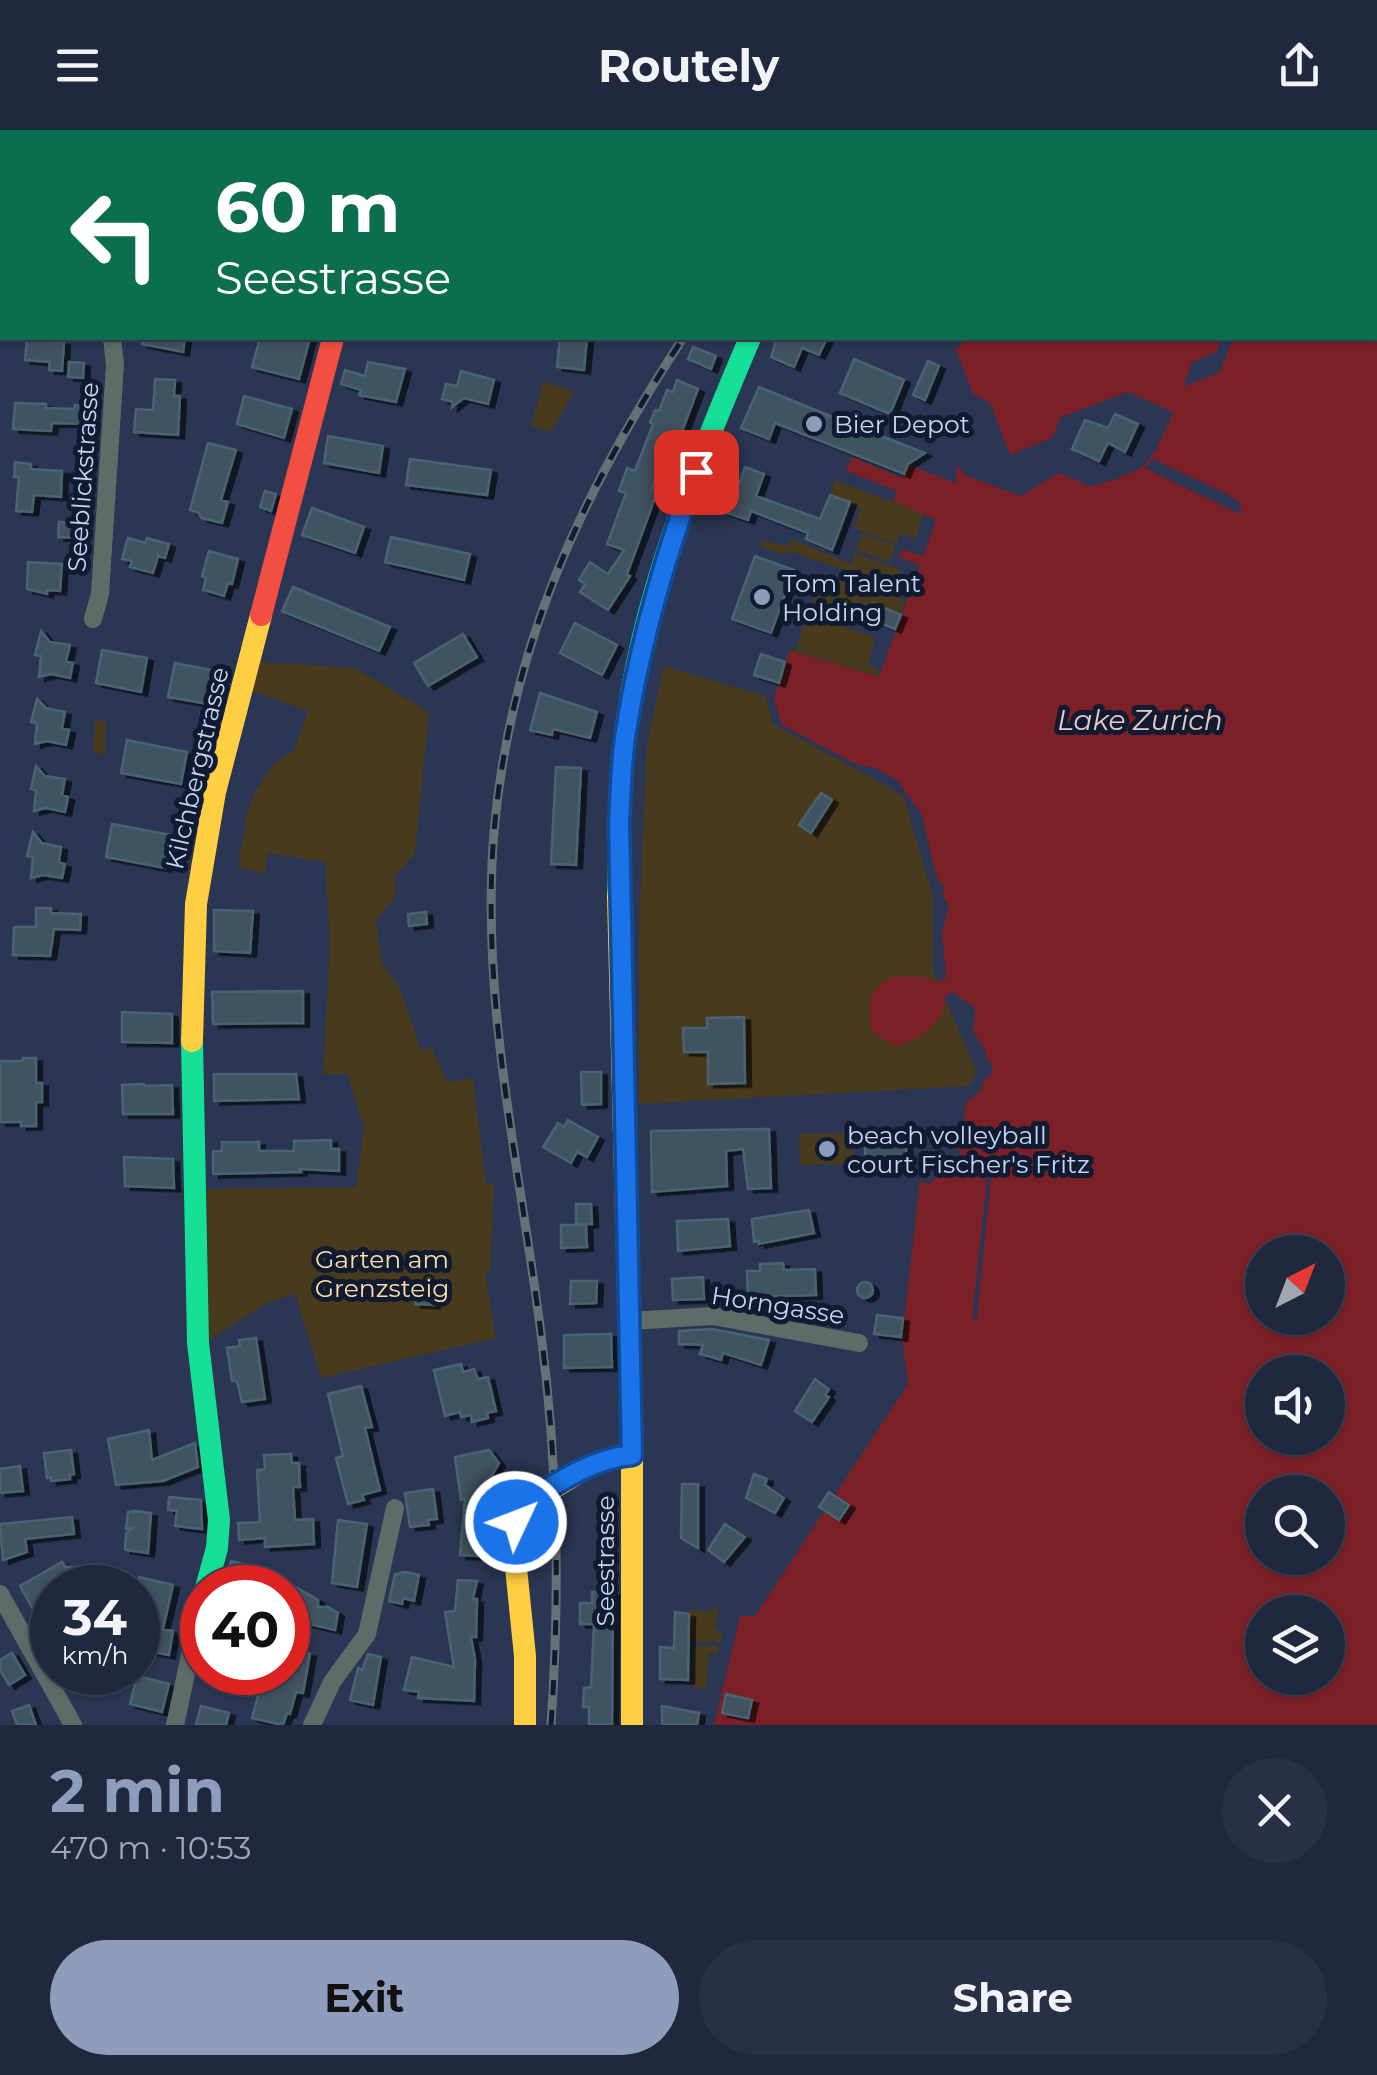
<!DOCTYPE html>
<html lang="en">
<head>
<meta charset="utf-8">
<style>
  :root { --surface:#20283e; --page:#283045; --text:#f1f3f6; --muted:#a2a6b0; --line:#3d4458; --accent:#8e9dbc }
  body { margin:0; font-family:Montserrat,sans-serif; background:var(--page); color:var(--text); height:100vh; display:flex; flex-direction:column; font-size:38px; white-space:nowrap }
  * { box-sizing:border-box; margin:0 }
  p { font-size:32px; color:var(--muted) }
  .icon { flex:none; width:55px; height:55px; fill:none; stroke:currentColor; stroke-width:2; stroke-linecap:round; stroke-linejoin:round }
  .map { position:relative; height:1595px; overflow:hidden }
  .details { display:flex; flex-direction:column; background:var(--surface); flex:1 }
  .details>* { flex:none }
  .hud { position:absolute; left:0px; top:0px; width:1378px; height:210px; box-shadow:0 2px 8px #0004,0 0 0 2px var(--line); background:#0b6e4f; color:#fff; overflow:hidden }
  .needle { width:65px; rotate:42deg }
  .buttons { position:absolute; left:1245px; top:1105px; display:grid; gap:20px }
  .buttons a { display:grid; place-items:center; width:100px; height:100px; border-radius:50%; background:var(--surface); box-shadow:0 2px 8px #0004,0 0 0 2px var(--line); font-size:50px }
  .speed { position:absolute; left:30px; top:1435px; display:flex; gap:20px; font-size:50px; font-weight:700; text-align:center }
  .speed>* { display:grid; place-content:center; width:130px; height:130px; border-radius:50%; background:var(--surface); box-shadow:0 2px 8px #0004,0 0 0 2px var(--line); line-height:1 }
  .speed small { font-size:25px; font-weight:400 }
  .speed .limit { border:15px solid #d22; background:#fff; color:#111 }
  .pin { position:absolute; display:grid; place-items:center; width:85px; height:85px; color:#fff; margin:-42px; border-radius:20px; box-shadow:0 5px 15px #0006 }
  .me { position:absolute; width:110px; margin:-55px; rotate:47deg; stroke-linejoin:round; filter:drop-shadow(0 0 8px #0008) }
  .turn { display:flex; align-items:center; gap:35px; height:210px; padding:0 50px; font-size:45px }
  .turn .icon { width:130px; height:130px; stroke-width:2.5 }
  .turn b { display:block; font-size:70px; line-height:85px }
  .round { display:grid; place-items:center; flex:none; width:105px; height:105px; border-radius:52px; background:var(--page) }
  .overview { display:flex; align-items:center; justify-content:space-between; height:170px; padding:0 50px }
  h1 { font-size:60px; font-weight:700; line-height:75px; color:var(--accent) }
  .action { display:flex; gap:20px; margin-top:auto; padding:20px 50px }
  .action a { flex:1; height:115px; border-radius:60px; background:var(--accent); color:#111; font-size:40px; font-weight:700; line-height:115px; text-align:center }
  .action a+a { background:var(--page); color:var(--text) }
  header { display:flex; justify-content:space-between; align-items:center; height:130px; padding:0 50px; background:var(--surface); font-size:45px; font-weight:700 }
  .map>svg:first-child { display:block }
</style>
</head>
<body>
<header><svg class="icon" aria-label="menu" viewBox="0 0 24 24"><path d="M4 6h16M4 12h16M4 18h16"/></svg>Routely<svg class="icon" aria-label="share" viewBox="0 0 24 24"><path d="M12 15V3M7 8l5-5 5 5M5 13v7h14v-7"/></svg></header>
<div class="map">
<svg width="1377" height="1595" viewBox="0 0 1377 1595">
  <defs>
    <filter id="shadow"><feDropShadow dx="6" dy="3.5" stdDeviation="0" flood-color="#0009"/></filter>
  </defs>
  <rect width="100%" height="100%" fill="#2a3653"/>
  <path fill="#483a1d" d="M543,251l31,11 -23,40 -20,-6z
    M835,350l89,34 -9,25 -15,-5 -4,10 -42,-16 7,-20 -31,-13z
    M862,404l34,12 -6,16 -34,-12z
    M791,409l60,25 4,-11 46,17 -8,23 -49,-17 1,-6 -57,-19 -2,4 -25,-8 1,-7 26,6z
    M823,444l82,26 -4,15 -28,-12 -3,6 -5,-2 15,15 -5,10 -65,-24z
    M808,483l67,25 -7,27 12,6 -2,5 -83,-25z
    M259,532l96,6 74,44 -14,142 -20,21v22l-19,23 6,43 18,25 21,62 11,-2 15,34 26,-4 13,106h8l-4,88 -5,1 11,65 -175,40 -26,-84 -28,9 -58,37 -2,-151 149,-2 8,-60 -17,-53h-24l7,-129 -5,-83 -57,-9 -4,21 -26,-7 8,-48 8,-26 20,-29 20,-14 14,-39 -57,-20z
    M664,536l101,30 8,28 130,71 30,101v75l44,101 -8,14 -330,18v-180l8,-181z
    M95,590l11,1 -1,34 -12,-3z
    M853,1003l1,31 -54,1 -1,-31z
    M711,1478l7,1 -3,20 7,2 -2,12h-6l-1,-4 -4,4 -20,-2v-32l21,3z
    M693,1516h26l-1,7h-9l-3,37 -14,-3z"/>
  <path fill="#7b2026" fill-rule="evenodd" d="M1097,0h280v1595h-663l26,-109h15l153,-232 -6,-45 18,-159 9,4 15,-14 13,-5 3,-13 -10,-10 13,-15 3,-24 14,-12 7,-15h4l2,-13 -5,-1 -4,-14 -11,-16 2,-24 -23,-16 -7,5c2,24 -29,46 -51,49l-22,-15c-9,-32 4,-60 43,-54 9,1 14,0 22,5l9,-4 -4,-46 7,-26 -7,-11 3,-6 -9,-13 -14,-61 -25,-35 -22,-12 -20,-4 -74,-40 -7,-26 16,-48 89,27 41,-112 -21,-8 4,-8 20,7 13,-36 -43,-19 4,-10 -51,-20 6,-14 50,21 6,-13 48,18 1,-18 8,10 55,21 39,-23 33,14c61,-21 55,-16 81,-75l-45,-20 -67,25 -9,21 -42,17 -20,-52 -17,-9 -17,-44 10,-12h409v-206h-279zM1262,1122h66v66h-66zM1262,1242h66v66h-66zM1262,1362h66v66h-66zM1262,1482h66v66h-66z"/>
  <path fill="#2a3653" d="M1223,208h11l-15,35 -35,13 8,-24 24,-10z
    M1153,329l74,35 14,9 -1,11 -95,-46z
    M955,1036l36,11 -14,142h-5l15,-139 -36,-11z"/>
  <path fill="#405261" stroke="#4a6473" stroke-width="2.5" filter="url(#shadow)" d="M143,208h42l-2,14 -41,-8z
    M260,208h50l-11,41 -47,-12z
    M560,208h27l-3,32 -27,-3z
    M777,208h50l-8,17 -17,-7 -8,19 -23,-10z
    M27,209l37,3 -2,29 -13,-1 1,-8 -25,-2z
    M693,217l23,9 -5,13 -23,-10z
    M854,229l50,21 -14,34 -50,-21z
    M928,231l11,5 -14,34 -12,-5z
    M69,232l15,1 -1,15 -15,-1z
    M368,232l37,7 -9,33 -37,-7 2,-5 -20,-6 4,-14 20,6z
    M461,241l33,9 -6,24 -24,-6 -12,9 1,-5 -11,-3 4,-15 11,2z
    M155,249l20,1 -1,16h6l-2,39 -44,-3 2,-23 17,1z
    M677,250l21,9 -29,77 -8,-3 -9,25 6,2 -31,84 3,2 -22,34 -28,-18 5,-8 -6,-4 11,-18 18,12 16,-24 -17,-6 19,-51 -7,-2 8,-23 8,3 18,-47 -3,-2 5,-12 4,1 8,-21 6,2z
    M759,257l81,33 85,33 -17,11 -4,10 -129,-51 -6,16 -28,-11z
    M244,266l48,13 -8,29 -47,-14z
    M15,273l31,1v4l28,1 1,-4 16,1v18l-39,-1 -1,8 -38,-2z
    M1115,284l23,10 -13,28 -17,-9 -9,18 -27,-12 13,-29 23,8z
    M328,306l55,10 -4,27 -55,-10z
    M208,313l28,7 -15,50 7,2 -6,21 -21,-5 -2,-5 -9,-3z
    M410,329l81,11 -4,25 -81,-10z
    M15,332l16,2v5l31,2 -1,26 -27,-2 -2,17 -16,-1 3,-34h-5z
    M745,337l19,7 -8,22 64,23 10,-24 20,7 -18,48 -26,-11 2,-6 -57,-22 -3,9 -24,-8 4,-12 5,2z
    M265,361l11,3 -5,17 -11,-4z
    M312,378l52,19 -9,26 -53,-18z
    M59,392l18,1 -1,15 -18,-1z
    M391,407l79,17 -6,26 -79,-18z
    M128,408l17,5 2,-5 22,6 -4,14 -7,-2 -5,17 -23,-6 2,-6 -10,-2z
    M209,421l29,8 -6,25 -4,-1 -4,13 -21,-6 3,-12 -4,-2z
    M755,426l39,14 -23,63 -39,-14z
    M28,432l34,2 -2,27 -13,-1v4l-20,-5z
    M293,457l97,40 -11,24 -97,-40z
    M872,473l29,12 -6,14 -29,-12z
    M575,493l42,22 -15,30 -42,-22z
    M41,501l9,11 20,3 -4,16 7,2 -3,15 -19,-4 -12,3 2,-21 -6,-1z
    M463,504l14,23 -49,29 -14,-23z
    M102,520l45,8 -6,34 -45,-9z
    M761,524l24,8 -6,21 -25,-8z
    M175,533l46,9 -7,33 -46,-8z
    M540,563l57,19 -7,26 -37,-9 -1,6 -22,-5z
    M37,569l9,9 19,4 -3,16 7,2 -3,15 -19,-4 -12,3 2,-21 -6,-1z
    M127,610l60,12 -6,32 -60,-11z
    M36,636l9,10 20,3 -3,16 6,2 -3,15 -19,-4 -12,3 2,-21 -5,-1z
    M556,637l25,1 -5,97 -25,-1z
    M821,663l11,7 -21,33 -12,-8z
    M112,694l59,11 -6,33 -59,-11z
    M33,702l9,11 19,4 -2,15 6,2 -3,14 -19,-3 -12,3 2,-21 -6,-1z
    M36,778h15v5l30,1 -1,16 -26,-1 -4,27 -37,-1 1,-28h22z
    M214,780l39,1 -3,42 -36,-2z
    M426,782l1,12 -18,2 -1,-12z
    M303,861v32l-90,1 -1,-32z
    M122,882l50,2v29l-50,-1z
    M744,887l1,66 -37,1v-32h-24l-1,-24h24v-10z
    M23,928h13v25h6v19h-6v24h-15v-4h-21v-61h22z
    M581,942h20v32l-19,1z
    M214,944h82l3,25 -85,2z
    M144,954l1,2 27,-1 1,29h-50l-1,-29z
    M568,990l30,17 -11,20 -10,-5 -6,11 -28,-16 15,-24 6,4z
    M769,999l2,59 -23,1 -5,-40 -17,2 1,35 -75,6 -1,-61z
    M331,1010v9h8v22l-39,-2 1,3 -88,2v-23h9v-9h37v9h35v-10z
    M865,1010h41v20h-41z
    M124,1027l49,2 1,29 -49,-2z
    M576,1074h15l1,20h-16z
    M809,1080l5,23 -55,11v-3l-5,1 -2,-23z
    M728,1089l2,27 -52,5 -1,-30z
    M561,1095h25l1,22 -26,1z
    M783,1133l1,7 31,-1 1,26 -68,2 -1,-26h13v-7z
    M703,1147l1,22 -31,1 -1,-21z
    M571,1151h26l-1,22 -26,1z
    M857 1160a8 8 0 1 1 16 0a8 8 0 1 1-16 0Z
    M415,1156h19v19l-19,-1z
    M877,1185l26,3 -2,19 -27,-3z
    M712,1199l57,11 -8,25 -38,-12 -2,7 -21,-6 3,-9 -24,-1v-13z
    M611,1204l1,33 -48,1v-33z
    M256,1208l9,61 -23,3 -5,-21h-5l-5,-33 13,-2 -1,-6z
    M461,1234l2,8 11,-3 4,10 10,-2 8,34 -9,2 1,5 -16,4 -1,-7 -10,2 -1,-5 -15,4 -11,-46z
    M815,1249l14,10 -4,6 4,2 -17,25 -17,-11z
    M361,1256l11,41 -7,1 15,62 -18,5 2,5 -16,4 -12,-46 7,-2 -15,-62z
    M149,1300l3,30 43,-17 3,24 -35,14 -47,4 -8,-46z
    M71,1320l3,24 -4,1v4l-19,2v-4l-4,1 -3,-25z
    M489,1320l10,13 -30,54 11,2 -3,37 -17,-1 5,-56 -4,1 -6,-43z
    M291,1324l1,9h7l1,24h-7l2,33 18,-1 1,25 -49,3v-9l-26,2 -1,-17 22,-1 -3,-52 8,-1 -1,-14z
    M20,1336l3,25 -23,2v-24z
    M754,1344l13,5 -2,6 19,13 -9,15 -29,-15z
    M682,1354h16v64l-17,-10z
    M433,1359l4,30 -9,1 1,5 -19,2 -5,-34z
    M829,1362l20,13 -10,15 -20,-13z
    M169,1367l32,3 1,29 -27,-3 2,-15 -9,-1z
    M135,1381l16,2 -3,40 -23,-3 1,-17 8,-5 -8,1 2,-17z
    M72,1387l2,17 -49,5 2,13 -24,8 -3,-36z
    M338,1390l29,4 -10,63 -25,-4z
    M725,1394l20,13 -21,25 -16,-12z
    M231,1431l35,9 52,30v7h10l10,6 -3,17 -47,-11 7,-31h-70z
    M62,1432l3,5h15l9,15 -10,6h-27v55l-32,-57z
    M405,1442l14,3 -5,26 -11,-3 -1,6 -13,-3 6,-27z
    M139,1447l34,8 -10,44 10,2 -4,24 -26,-5 4,-13 -9,5z
    M458,1450l19,1 -4,18h4l-1,38h-5l4,22 -1,42 -56,-3 1,-6 -15,-2 8,-33 42,10 -9,-55 10,-1z
    M592,1462h21l-1,133h-23v-18h-6l1,-19 7,-1 3,-63h-14v-21h12z
    M675,1482l14,2 -1,66 -28,-1v-32l14,1z
    M288,1518l22,6 -7,39 -7,-1 -6,22 -3,-1 -4,12 -31,-7 8,-30 8,2 4,-18h16z
    M12,1523l13,22 -16,10 -9,-15v-10z
    M368,1524l13,3 -8,48 -23,-5 8,-32 4,2z
    M137,1546l32,8 -7,28 -32,-8z
    M726,1564l26,6 -4,18 -26,-5z
    M29,1575l7,20h-19l-5,-14z
    M201,1576l28,7 -3,12h-30z
    M662,1576l37,7 -2,12h-35z"/>
  <g fill="none" stroke-linecap="round" stroke-linejoin="round">
    <path stroke="#5e6c68" stroke-width="18" d="M559,0v2
      M124,2l1,-2
      M390,2v-2
      M93,489l7,-25 15,-229 -3,-27
      M629,1191l84,-5 146,27
      M0,1464l73,131
      M175,1595l27,-125
      M312,1595l20,-43 35,-48 28,-126"/>
    <path stroke="#16e098" stroke-width="22" d="M618,766c2,-53 1,-108 7,-160 16,-138 71,-271 125,-398
      M192,911l6,302 21,177 -2,28 -11,40"/>
    <path stroke="#ffcf43" stroke-width="22" d="M618,766l14,559v270
      M192,911l4,-137 19,-112 46,-177
      M525,1595v-69l-11,-108 2,-25 20,-24 47,-29 17,-9 32,-6"/>
    <path stroke="#f24e42" stroke-width="22" d="M837,2l1,-2
      M261,485l72,-277"/>
    <g stroke="#667176" stroke-width="9">
      <path id="rail" d="M801,2l2,-2
        M551,1595c9,-131 7,-261 -10,-391 -21,-167 -61,-333 -47,-502 16,-186 88,-340 189,-494"/>
    </g>
    <use href="#rail" stroke="#101b32" stroke-width="5" stroke-dasharray="15" stroke-linecap="butt"/>
  </g>
  <g fill="none" stroke-linecap="round" stroke-linejoin="round">
    <g stroke="#114b97" stroke-width="25">
      <path id="route" d="M516,1392c18,-33 80,-64 116,-67l-13,-633c2,-30 2,-61 7,-91 14,-89 39,-174 70,-259"/>
    </g>
    <use href="#route" stroke="#1a73e8" stroke-width="18"/>
  </g>
  <g fill="#8e9dbc" stroke="#101b32" stroke-width="4">
    <circle cx="814" cy="294" r="10"/>
    <circle cx="762" cy="467" r="10"/>
    <circle cx="827" cy="1019" r="10"/>
  </g>
  <g text-anchor="middle" stroke-width="10" stroke-linejoin="round" paint-order="stroke">
    <g font-size="25" fill="#c4d4f4" stroke="#101b32" text-anchor="start">
      <text x="834" y="303">Bier Depot</text>
      <text x="782" y="462">Tom Talent<tspan x="782" dy="29">Holding</tspan></text>
      <text x="847" y="1014">beach volleyball<tspan x="847" dy="29">court Fischer's Fritz</tspan></text>
    </g>
    <g font-size="25" fill="#c4d4f4" stroke="#101b32">
      <text transform="translate(83 347) rotate(-86)" y="9">Seeblickstrasse</text>
      <text transform="translate(197 638) rotate(-77)" y="9">Kilchbergstrasse</text>
      <text transform="translate(778 1175) rotate(9)" y="9">Horngasse</text>
      <text transform="translate(605 1431) rotate(-90)" y="9">Seestrasse</text>
    </g>
    <g font-size="25" fill="#fbdea5" stroke="#101b32">
      <text x="382" y="1138">Garten am<tspan x="382" dy="29">Grenzsteig</tspan></text>
    </g>
    <g font-size="28" font-style="italic" fill="#ecc9c6" stroke="#101b32">
      <text x="1140" y="600">Lake Zurich</text>
    </g>
  </g>
</svg>
<div class="buttons">
<a><svg class="needle" viewBox="-14 -14 28 28"><path d="M0-13l5 13h-10z" fill="#e53935"/><path d="M0 13l5-13h-10z" fill="#a2a6b0"/></svg></a>
<a><svg class="icon" aria-label="sound" viewBox="0 0 24 24"><path d="M4 9h4l5-4v14l-5-4H4zM17 9q2 3 0 6"/></svg></a>
<a><svg class="icon" aria-label="search" viewBox="0 0 24 24"><circle cx="10" cy="10" r="6"/><path d="M15 15l6 6"/></svg></a>
<a><svg class="icon" aria-label="layers" viewBox="0 0 24 24"><path d="M12 4l9 5-9 5-9-5zM3 14l9 5 9-5"/></svg></a>
</div>
<div class="speed"><div>34<small>km/h</small></div><div class="limit">40</div></div>
<div class="pin" style="left:696px;top:342px;background:#d93025"><svg class="icon" aria-label="arrive" viewBox="0 0 24 24"><path d="M6 21V4h12l-3 4 3 4H6"/></svg></div>
<svg class="me" style="left:516px;top:1392px" viewBox="-20 -20 40 40"><circle r="17" fill="#1a73e8" stroke="#fff" stroke-width="3"/><path d="M0-11L8 9 0 5-8 9z" fill="#fff"/></svg>
<div class="hud">
<div class="turn"><svg class="icon" aria-label="left" viewBox="0 0 24 24"><path d="M17 20v-9H6M10 6l-5 5 5 5"/></svg><div><b>60 m</b>Seestrasse</div></div>
</div>
</div>
<section class="details">
<div class="overview"><div><h1>2 min</h1><p>470 m · 10:53</p></div><a class="round"><svg class="icon" aria-label="close" viewBox="0 0 24 24"><path d="M6 6l12 12M18 6L6 18"/></svg></a></div>
<div class="action"><a>Exit</a><a>Share</a></div>
</section>
</body>
</html>
